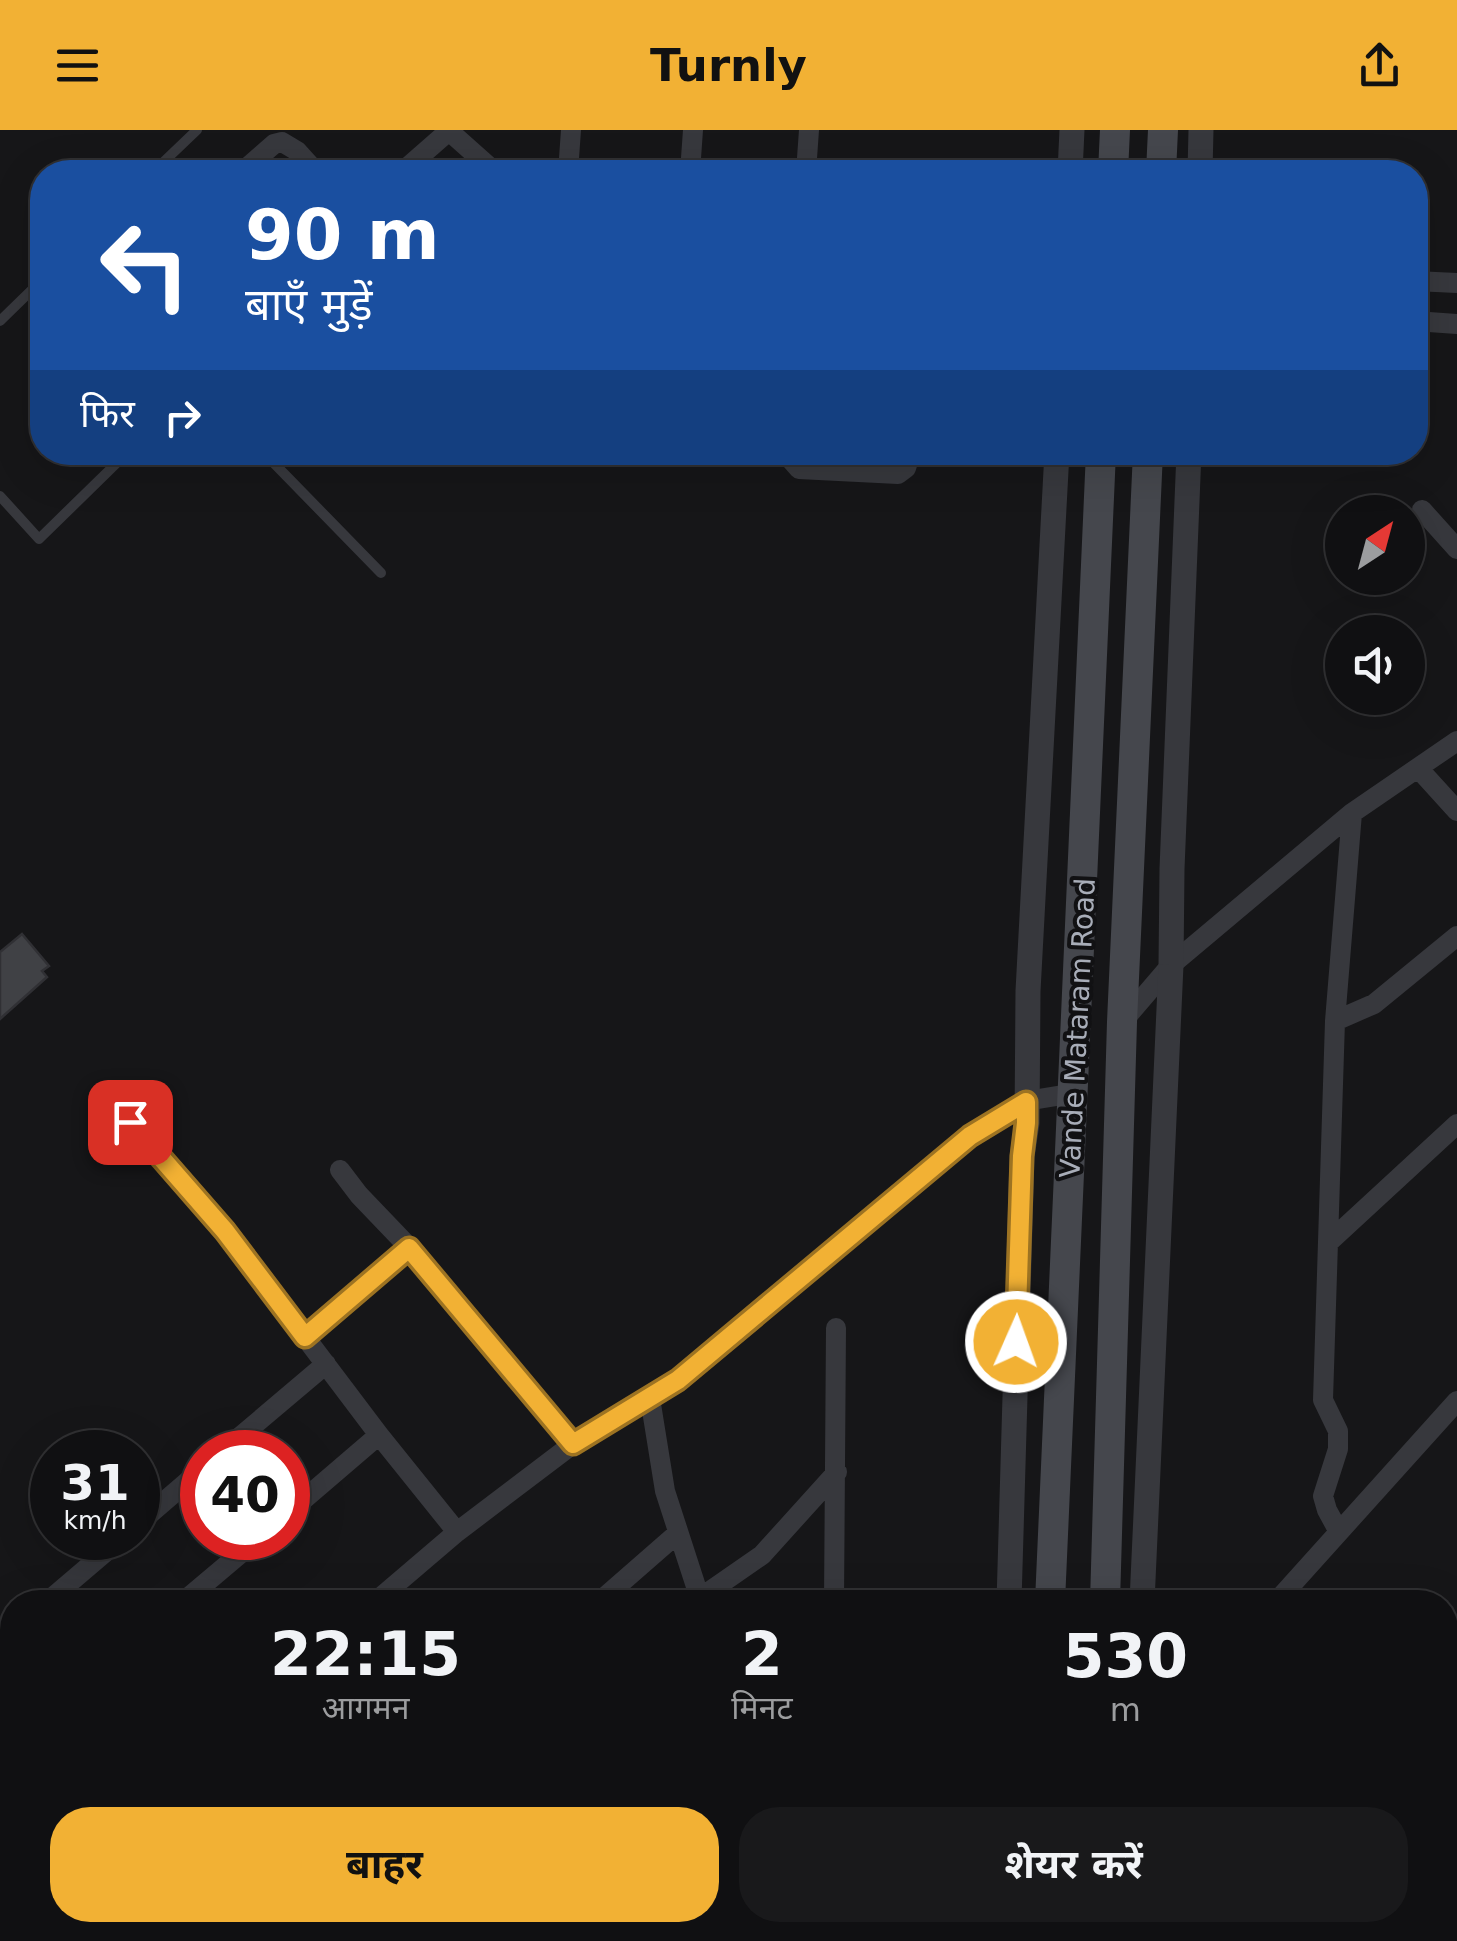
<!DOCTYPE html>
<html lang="hi">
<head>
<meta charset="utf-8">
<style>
  :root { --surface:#101012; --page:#19191b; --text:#f1f3f6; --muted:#9c9d9f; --line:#303032; --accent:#f2b134 }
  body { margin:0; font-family:"DejaVu Sans","Noto Sans Devanagari",sans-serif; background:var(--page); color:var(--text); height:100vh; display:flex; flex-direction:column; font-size:38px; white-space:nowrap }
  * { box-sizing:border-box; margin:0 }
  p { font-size:32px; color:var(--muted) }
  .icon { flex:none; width:55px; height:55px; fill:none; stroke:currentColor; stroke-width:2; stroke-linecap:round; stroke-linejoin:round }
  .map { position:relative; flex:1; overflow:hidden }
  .drawer { position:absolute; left:0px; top:1460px; width:1458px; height:352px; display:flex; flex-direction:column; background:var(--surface); border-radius:40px 40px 0 0; box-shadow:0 10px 40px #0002,0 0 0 2px var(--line) }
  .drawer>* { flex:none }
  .hud { position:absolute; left:30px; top:30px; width:1398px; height:305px; border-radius:40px; box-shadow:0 10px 40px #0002,0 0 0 2px var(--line); background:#1a4fa0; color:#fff; overflow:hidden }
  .needle { width:65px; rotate:36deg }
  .controls { position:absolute; left:1325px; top:365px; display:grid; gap:20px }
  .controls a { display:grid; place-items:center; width:100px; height:100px; border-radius:50%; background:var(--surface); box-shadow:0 10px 40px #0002,0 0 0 2px var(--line); font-size:50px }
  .speed { position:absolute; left:30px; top:1300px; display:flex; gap:20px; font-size:50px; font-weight:700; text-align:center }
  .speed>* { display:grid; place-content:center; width:130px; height:130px; border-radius:50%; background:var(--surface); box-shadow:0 10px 40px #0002,0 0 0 2px var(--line); line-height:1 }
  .speed small { font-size:25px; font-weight:400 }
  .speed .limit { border:15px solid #d22; background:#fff; color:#111 }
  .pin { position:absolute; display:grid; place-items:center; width:85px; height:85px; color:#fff; margin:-42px; border-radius:20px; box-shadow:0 5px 15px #0006 }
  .me { position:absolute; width:110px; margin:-55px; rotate:2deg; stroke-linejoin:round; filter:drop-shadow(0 0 8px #0008) }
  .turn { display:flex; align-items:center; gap:35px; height:210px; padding:0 50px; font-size:45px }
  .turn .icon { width:130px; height:130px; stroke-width:2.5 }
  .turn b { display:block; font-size:70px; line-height:85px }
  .then { display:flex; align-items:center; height:95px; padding:0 50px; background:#0003; gap:20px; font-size:38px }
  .eta { display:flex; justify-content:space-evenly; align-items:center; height:170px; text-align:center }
  .eta b { font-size:60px; font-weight:700; line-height:70px }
  .button { display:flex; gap:20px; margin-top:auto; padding:20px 50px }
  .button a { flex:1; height:115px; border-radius:40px; background:var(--accent); color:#111; font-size:40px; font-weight:700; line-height:115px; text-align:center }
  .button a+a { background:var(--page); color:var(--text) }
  header { display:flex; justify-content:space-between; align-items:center; height:130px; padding:0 50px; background:var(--accent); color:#111; font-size:45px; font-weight:700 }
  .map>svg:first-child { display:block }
</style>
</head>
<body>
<header><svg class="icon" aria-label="menu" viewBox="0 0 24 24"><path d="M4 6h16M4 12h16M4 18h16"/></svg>Turnly<svg class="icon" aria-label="share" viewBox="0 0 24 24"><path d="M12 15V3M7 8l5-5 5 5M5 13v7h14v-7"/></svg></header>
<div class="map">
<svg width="1457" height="1811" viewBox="0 0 1457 1811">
  <rect width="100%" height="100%" fill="#161618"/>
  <path fill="#404145" stroke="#303034" stroke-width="2.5" d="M22,804l27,32 -7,5 5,6 -47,42v-67z"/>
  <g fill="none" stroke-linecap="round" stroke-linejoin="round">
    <path stroke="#37383d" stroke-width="10" d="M153,42l44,-42
      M0,191l42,-41
      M263,322l118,121
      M0,366l39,43 89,-87"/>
    <path stroke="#37383d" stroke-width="20" d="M449,1l46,41
      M242,42l32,-28 8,-2 15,9 19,21
      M402,42l48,-42
      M568,42l3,-42
      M690,42l3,-42
      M806,42l3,-42
      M1415,151l42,2
      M1415,191l42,3
      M784,322l15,17 99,5 8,-6 5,-16
      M1422,380l35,39
      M1418,638l39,43
      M1123,891l48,-56 181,-152 105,-72
      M1335,891l39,-17 83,-68
      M130,992l95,109 154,204 78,97
      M340,1040l19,25 45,47 169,202
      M1328,1113l129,-119
      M305,1207l104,-89
      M650,1268l15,93 36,111
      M222,1322l104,-88
      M288,1383l91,-78
      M138,1394l64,-55
      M1339,1402l-12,-22 -4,-14 15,-47v-18l-15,-31 12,-379 17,-208
      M700,1468l62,-43 75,-83
      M47,1472l75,-64
      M183,1472l76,-64
      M375,1472l82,-70 116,-88 105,-64 292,-244 56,-35 49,-8
      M599,1472l79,-69
      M834,1472l2,-274
      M1276,1472l181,-201
      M0,1515l12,-12
      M1445,1523l12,-13
      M0,1569l12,15
      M1447,1673l10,11
      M0,1748l12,13
      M0,1794l12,-13
      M48,1800l10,11
      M314,1800l237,11
      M662,1800l2,11
      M0,1810l1,-1
      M781,1811l3,-2 1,-9
      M1335,1811l1,-11"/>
    <path stroke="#37383d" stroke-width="25" d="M1070,42l2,-42
      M1200,42l1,-42
      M1009,1472l13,-445 5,-34 1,-132 29,-539
      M1142,1472l29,-637 1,-96 17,-417
      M1445,1573h12
      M1445,1616h12
      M1000,1811v-11
      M1126,1811v-11"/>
    <path stroke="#45474d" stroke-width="30" d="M1113,42l2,-42
      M1161,42l2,-42
      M1050,1472l51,-1150
      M1105,1472l17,-580 26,-570
      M1034,1811l1,-11
      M1094,1811l1,-11"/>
  </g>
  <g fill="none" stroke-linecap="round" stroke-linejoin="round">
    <g stroke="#9d7322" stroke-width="25">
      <path id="route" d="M130,992l95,109 80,106 104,-89 164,196 105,-64 292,-244 56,-34v21l-4,33 -6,186"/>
    </g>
    <use href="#route" stroke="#f2b134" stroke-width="18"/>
  </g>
  <g text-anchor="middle" stroke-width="8" stroke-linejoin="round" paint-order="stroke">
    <g font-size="28" fill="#a8adb8" stroke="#111113">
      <text transform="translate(1077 898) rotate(-87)" y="10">Vande Mataram Road</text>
    </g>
  </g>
</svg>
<div class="controls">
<a><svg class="needle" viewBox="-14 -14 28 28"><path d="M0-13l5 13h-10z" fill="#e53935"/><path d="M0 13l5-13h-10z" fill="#9c9d9f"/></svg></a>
<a><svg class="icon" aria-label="sound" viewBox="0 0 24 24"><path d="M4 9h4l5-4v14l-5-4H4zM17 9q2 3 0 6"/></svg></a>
</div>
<div class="speed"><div>31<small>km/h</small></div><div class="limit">40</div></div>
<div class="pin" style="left:130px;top:992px;background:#d93025"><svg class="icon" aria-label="arrive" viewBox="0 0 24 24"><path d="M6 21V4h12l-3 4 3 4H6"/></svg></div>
<svg class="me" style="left:1016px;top:1212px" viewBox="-20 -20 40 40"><circle r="17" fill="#f2b134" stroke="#fff" stroke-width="3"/><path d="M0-11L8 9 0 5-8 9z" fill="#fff"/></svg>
<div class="hud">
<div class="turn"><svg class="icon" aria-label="left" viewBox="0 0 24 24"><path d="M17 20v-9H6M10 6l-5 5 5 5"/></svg><div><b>90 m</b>बाएँ मुड़ें</div></div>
<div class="then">फिर<svg class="icon" aria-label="right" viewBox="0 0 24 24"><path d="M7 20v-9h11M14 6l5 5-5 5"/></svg></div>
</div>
<section class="drawer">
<div class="eta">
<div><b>22:15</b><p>आगमन</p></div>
<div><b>2</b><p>मिनट</p></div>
<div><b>530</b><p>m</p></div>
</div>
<div class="button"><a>बाहर</a><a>शेयर करें</a></div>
</section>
</div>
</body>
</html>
